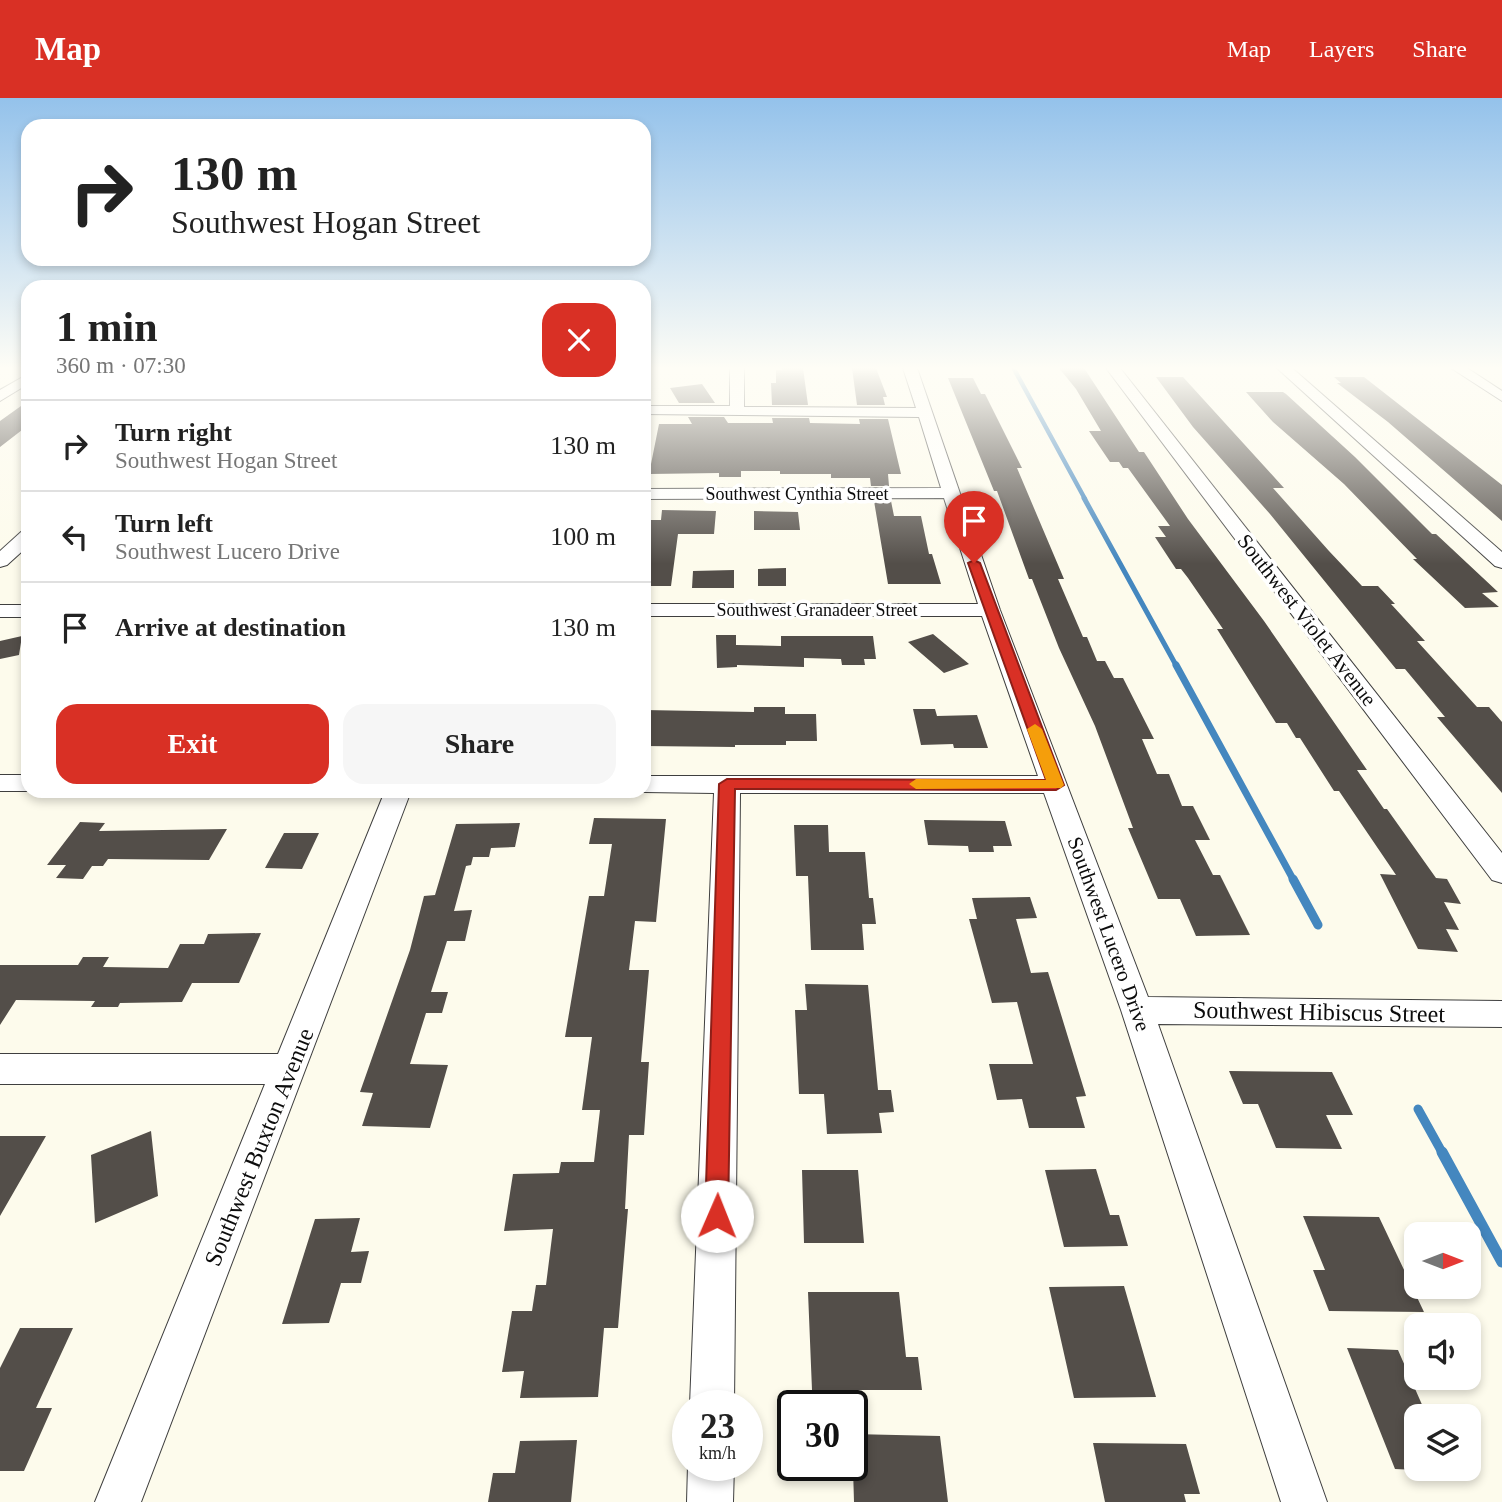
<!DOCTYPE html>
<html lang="en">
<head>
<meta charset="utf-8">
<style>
  :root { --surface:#fff; --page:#f6f6f6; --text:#222; --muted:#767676; --line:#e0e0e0; --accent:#d93025 }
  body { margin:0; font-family:"Times New Roman",serif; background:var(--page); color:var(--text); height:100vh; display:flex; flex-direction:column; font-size:26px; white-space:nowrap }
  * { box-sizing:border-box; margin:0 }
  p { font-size:23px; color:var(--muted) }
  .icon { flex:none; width:38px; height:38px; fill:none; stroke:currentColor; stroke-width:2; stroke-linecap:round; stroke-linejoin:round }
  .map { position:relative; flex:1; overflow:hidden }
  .details { position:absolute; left:21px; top:182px; width:630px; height:518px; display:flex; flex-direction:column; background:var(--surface); border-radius:21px; box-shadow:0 4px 10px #0003 }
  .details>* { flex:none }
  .banner { position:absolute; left:21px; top:21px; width:630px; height:147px; border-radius:21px; box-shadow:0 4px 10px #0003; background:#fff; color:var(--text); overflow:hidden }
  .needle { width:46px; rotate:90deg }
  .buttons { position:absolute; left:1404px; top:1124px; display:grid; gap:14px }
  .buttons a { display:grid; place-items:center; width:77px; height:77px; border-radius:14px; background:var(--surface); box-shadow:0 4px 10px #0003; font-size:35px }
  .speed { position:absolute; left:672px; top:1292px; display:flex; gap:14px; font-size:35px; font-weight:700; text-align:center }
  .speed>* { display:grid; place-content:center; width:91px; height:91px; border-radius:50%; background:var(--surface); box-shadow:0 4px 10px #0003; line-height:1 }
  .speed small { font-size:18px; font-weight:400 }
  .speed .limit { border:4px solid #111; border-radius:10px; background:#fff; color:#111 }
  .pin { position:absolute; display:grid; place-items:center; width:60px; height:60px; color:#fff; margin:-72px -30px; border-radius:50% 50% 50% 0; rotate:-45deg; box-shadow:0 0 7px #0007 }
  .pin .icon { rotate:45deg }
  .me { position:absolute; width:77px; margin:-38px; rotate:1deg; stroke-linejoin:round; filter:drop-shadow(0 0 5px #0008) }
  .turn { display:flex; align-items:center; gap:24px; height:147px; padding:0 35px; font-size:32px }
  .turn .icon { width:91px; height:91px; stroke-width:2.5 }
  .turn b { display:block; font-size:49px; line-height:60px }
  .round { display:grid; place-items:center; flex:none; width:74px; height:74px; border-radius:21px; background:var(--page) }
  .head { display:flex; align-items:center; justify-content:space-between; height:119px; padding:0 35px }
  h1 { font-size:42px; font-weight:800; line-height:52px }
  .primary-button { display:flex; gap:14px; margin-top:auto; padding:14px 35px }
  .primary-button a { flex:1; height:80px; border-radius:21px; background:var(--accent); color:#fff; font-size:28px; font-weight:800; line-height:80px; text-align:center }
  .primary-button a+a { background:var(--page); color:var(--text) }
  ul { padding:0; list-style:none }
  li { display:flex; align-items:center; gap:21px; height:91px; padding:0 35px; border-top:2px solid var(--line) }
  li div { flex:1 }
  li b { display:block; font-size:26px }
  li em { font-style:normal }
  header { display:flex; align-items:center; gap:42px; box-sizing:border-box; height:98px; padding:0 35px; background:var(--accent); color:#fff }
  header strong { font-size:33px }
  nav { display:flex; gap:38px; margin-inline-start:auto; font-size:24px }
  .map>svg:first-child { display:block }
</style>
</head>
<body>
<header>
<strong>Map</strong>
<nav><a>Map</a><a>Layers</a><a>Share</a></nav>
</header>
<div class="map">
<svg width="1502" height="1404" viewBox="0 0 1502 1404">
  <rect width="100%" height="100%" fill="#fdfbec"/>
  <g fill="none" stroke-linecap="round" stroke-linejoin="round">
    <path stroke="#4487bf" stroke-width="4.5" d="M1014,271l71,130"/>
    <path stroke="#4487bf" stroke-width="5" d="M1084,400l93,169"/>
    <path stroke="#4487bf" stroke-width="7" d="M1176,567l118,216"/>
    <path stroke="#4487bf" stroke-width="9" d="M1293,781l25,46
      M1418,1011l25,45"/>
    <path stroke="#4487bf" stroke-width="11" d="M1442,1054l60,110"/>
  </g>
  <path fill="#534e49" d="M782,270h21l5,37h-36l-1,-22h5v-13h6z
    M852,270h24l11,29h-4l2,8h-28z
    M1059,270h25l55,84h5l44,67 76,102 103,149h-10l27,39h3l49,69 11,1 14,25 -17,-2 15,28 -13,-1 12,23 -40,-3 -38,-75 16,1 -57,-84h-5l-34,-53h-4l-9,-15h-11l-59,-94h6l-35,-51 -7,-9h-5l-21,-32h11l-8,-11h12l-42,-58h-5l-4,-6h-9l-21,-31h12l-25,-42z
    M1156,279h27l101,111h-11l56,63 33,35h16l17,18h-4l34,37h-8l60,66h12l13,15v71l-65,-76h8l-40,-48h-9l-126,-155 -77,-87z
    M1334,279h30l138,108v36l-114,-99 -51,-39h4z
    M948,280h25l8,16h4l37,74h-5l47,111h-6l25,58h4l10,24h8l9,17h9l31,61h-12l15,35h12l13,32h11l17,34h-15l18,35h7l30,60 -54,1 -16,-37h-22l-30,-71h5l-38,-102 -36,-78 -27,-69h-3l-32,-88h-3z
    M702,286l13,19h-36l-9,-15z
    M1246,294h37l3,2 69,63 77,77h4l62,58 -16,1 17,14 -34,1 -52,-49h4l-73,-75 -71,-62z
    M28,303v29h-6l-22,17v-26z
    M688,319h36l4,6h45l-1,-5h37l1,5 50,1 -1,-5h29l13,55h-13l1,12h-18l-1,-8h-39v-4h-51v-3h-39v6h-22v-4l-70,1 10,-50h33z
    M874,403h17l3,15h27l8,38h3l9,30h-53z
    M662,412l54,1 -2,23h-36l-7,52h-27v-66h17z
    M754,413l44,1 2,18h-46z
    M786,470v18h-28v-17z
    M734,472v18h-42l1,-17z
    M933,536l36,30 -25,9 -36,-31z
    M716,537h20v10l45,1v-10h92l3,23h-12l1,6h-23l-1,-6 -37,-1v9l-67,-2v2l-20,1z
    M22,538l-3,19 -19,4v-18z
    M754,609h31v7h31l1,27h-31v4h-51v2l-91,-1v-36l110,2z
    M913,611h22l2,7 40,-1 11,33h-34l-1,-4 -32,1z
    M594,720l72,1 -10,103 -21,-1 -6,49h20l-8,92h8l-5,73h-15l-4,74h3l-10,119h-14l-6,69 -78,1 4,-27 -22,1 10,-61h20l4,-26h10l7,-56 -49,2 9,-57 46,-1 2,-11h33l6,-52h-18l10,-73h-27l24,-141h15l8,-52h-23z
    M924,722l81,1 7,25h-19l1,6h-25l-1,-6 -40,-1z
    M80,724l25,1 -6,8 128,-2 -18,31 -101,-1 -5,7h-11l-9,13 -27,-1 10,-13h-19z
    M520,725l-5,24 -24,1 -2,9h-16l-2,8 -5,1 -12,45 18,-1 -7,31h-18l-16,51h17l-6,21h-16l-16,51 38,1 -18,63 -68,-2 11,-33 -13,-1 50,-142 14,-54 11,-1 21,-71z
    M794,727h34l1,27h36l4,46h4l3,26h-14l2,26h-53l-3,-74h-12z
    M284,735h35l-17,36 -37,-1z
    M1030,799l7,21 -21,1 15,54 17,-1 38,124 -10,1 9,31h-56l-7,-29 -25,1 -8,-36h44l-16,-62 -25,1 -23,-84h8l-5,-21z
    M261,835l-22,50h-47l-10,19 -62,1 -2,4h-27l4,-6 -79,-1 -16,25v-60h78l5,-8h26l-6,10 65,1 12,-24h24l4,-10z
    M805,886l63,1 10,105h13l3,22 -15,1 3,20 -55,1 -3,-40h-25l-4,-84h12z
    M1229,973l103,1 21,43h-27l16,34 -66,-1 -18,-44h-15z
    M151,1033l7,65 -63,27 -4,-68z
    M0,1038h46l-46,80z
    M1096,1071l14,46h9l9,31 -64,1 -19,-77z
    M802,1072h56l6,73h-60z
    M1303,1118l76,1 45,95 -95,-1 -16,-41h12z
    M360,1120l-9,34 18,-1 -8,32h-20l-12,40 -47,1 33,-105z
    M1124,1188l32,111 -82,1 -25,-111z
    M808,1194h91l7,65h12l4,33h-110z
    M20,1230h53l-37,80h16l-28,63h-24v-103z
    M1347,1250l51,2 29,66h-11v54l-21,-1z
    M852,1336l88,2 8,66h-94z
    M577,1342l-6,62h-83l5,-29h22l5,-32z
    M1093,1345l93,1 14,50h-16l2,8h-81z"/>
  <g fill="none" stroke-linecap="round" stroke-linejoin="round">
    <g stroke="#3f3f3f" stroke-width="2">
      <path id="minor" d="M730,270h14v39l172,1 -13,-40h14l83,242 148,387 354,4v26l-344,-3 169,478h-46l-160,-492 -77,-217h-304l-6,612h-44l24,-612 -70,-1 -5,-1h5v-15h394l-56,-160h-338v-12h334l-34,-106 -300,1v-10l297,-1 -22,-71 -275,-3v-8h86z
        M1106,270h14l382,485v30l-10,-3z
        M1277,270h15l210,184v16l-7,-2z
        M1451,270h16l35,23v10z
        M28,276v10l-28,17v-11z
        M28,432v16l-21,19 -7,2v-16l21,-19z
        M0,507h28v12h-28z
        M0,677h28l2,16h-30z
        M385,693h26l-270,711h-46l170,-418h-265v-30h278z
        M688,1367h46l-1,37h-46z"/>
    </g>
    <use href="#minor" fill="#fff" fill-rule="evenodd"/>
  </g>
  <linearGradient id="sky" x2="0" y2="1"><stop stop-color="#94c2eb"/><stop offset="0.58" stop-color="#fefdf6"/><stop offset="1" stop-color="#fefdf6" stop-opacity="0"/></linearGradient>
  <rect width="1502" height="466" fill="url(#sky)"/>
  <path fill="#d93025" stroke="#8d1f18" stroke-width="2" d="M974,462l6,3 84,222 -8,5 -321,-1 -7,427 -3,8 -8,3 -8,-3 -4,-8 14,-432 8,-5 319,1 -78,-217z"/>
  <path fill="#f59e0b" d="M1035,626l7,5 22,56 -3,3 -145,1 -7,-5 7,-5 130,1 -19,-51z"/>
  <g text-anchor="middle" stroke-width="7" stroke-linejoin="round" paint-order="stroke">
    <g font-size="18" fill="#0c0c0c" stroke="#fff">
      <text x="797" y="402">Southwest Cynthia Street</text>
      <text x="817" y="518">Southwest Granadeer Street</text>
    </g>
    <g font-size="21" fill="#0c0c0c" stroke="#fff">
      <text transform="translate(1307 522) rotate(52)" y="7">Southwest Violet Avenue</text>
      <text transform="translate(1109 836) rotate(70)" y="7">Southwest Lucero Drive</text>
    </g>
    <g font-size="24" fill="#0c0c0c" stroke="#fff">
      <text transform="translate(1319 914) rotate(1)" y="8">Southwest Hibiscus Street</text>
      <text transform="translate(259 1049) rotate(-68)" y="8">Southwest Buxton Avenue</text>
    </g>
  </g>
</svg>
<div class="buttons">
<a><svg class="needle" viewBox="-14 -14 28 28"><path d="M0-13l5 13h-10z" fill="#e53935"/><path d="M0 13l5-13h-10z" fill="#767676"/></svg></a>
<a><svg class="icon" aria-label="sound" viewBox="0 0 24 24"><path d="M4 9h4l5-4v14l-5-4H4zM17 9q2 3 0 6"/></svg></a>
<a><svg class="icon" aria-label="layers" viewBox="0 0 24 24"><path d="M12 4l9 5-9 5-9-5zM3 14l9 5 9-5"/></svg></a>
</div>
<div class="speed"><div>23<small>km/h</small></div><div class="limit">30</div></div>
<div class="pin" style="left:974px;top:465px;background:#d93025"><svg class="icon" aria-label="arrive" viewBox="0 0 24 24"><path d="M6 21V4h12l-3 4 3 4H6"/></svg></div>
<svg class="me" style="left:717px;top:1118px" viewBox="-20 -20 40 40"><circle r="19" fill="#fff"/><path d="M0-13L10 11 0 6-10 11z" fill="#d93025"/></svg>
<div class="banner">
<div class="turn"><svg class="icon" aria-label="right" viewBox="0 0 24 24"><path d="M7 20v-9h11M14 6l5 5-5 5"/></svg><div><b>130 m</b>Southwest Hogan Street</div></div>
</div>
<section class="details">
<div class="head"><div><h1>1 min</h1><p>360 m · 07:30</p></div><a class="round" style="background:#d93025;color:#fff"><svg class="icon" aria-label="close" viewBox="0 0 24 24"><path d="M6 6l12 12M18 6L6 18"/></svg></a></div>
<ul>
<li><svg class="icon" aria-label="right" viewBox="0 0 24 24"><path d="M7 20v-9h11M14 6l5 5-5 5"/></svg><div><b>Turn right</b><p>Southwest Hogan Street</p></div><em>130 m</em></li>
<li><svg class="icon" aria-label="left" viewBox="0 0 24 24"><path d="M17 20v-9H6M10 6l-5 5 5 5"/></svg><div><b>Turn left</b><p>Southwest Lucero Drive</p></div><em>100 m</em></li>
<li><svg class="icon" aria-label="arrive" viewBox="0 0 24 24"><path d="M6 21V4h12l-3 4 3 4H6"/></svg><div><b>Arrive at destination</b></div><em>130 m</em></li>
</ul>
<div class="primary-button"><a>Exit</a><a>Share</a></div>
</section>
</div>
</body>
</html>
